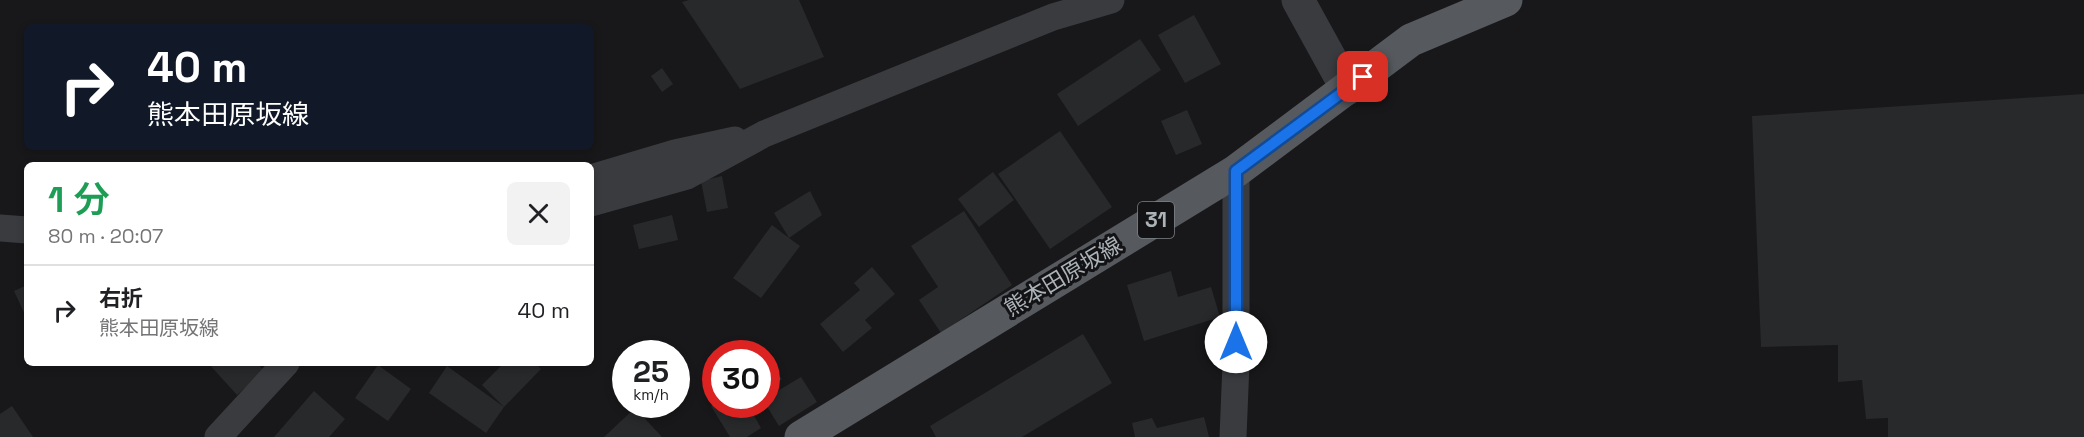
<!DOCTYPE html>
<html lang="ja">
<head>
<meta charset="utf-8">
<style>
  :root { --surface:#fff; --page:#f2f2f2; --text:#202124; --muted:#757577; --line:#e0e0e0 }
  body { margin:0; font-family:"Space Grotesk","Noto Sans JP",sans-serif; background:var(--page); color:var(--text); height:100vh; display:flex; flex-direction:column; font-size:22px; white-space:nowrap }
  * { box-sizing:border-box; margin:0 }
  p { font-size:20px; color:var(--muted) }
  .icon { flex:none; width:33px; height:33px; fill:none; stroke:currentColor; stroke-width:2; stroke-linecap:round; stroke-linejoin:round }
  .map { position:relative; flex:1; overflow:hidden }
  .side { position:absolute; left:24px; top:162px; width:570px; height:204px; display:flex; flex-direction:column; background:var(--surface); border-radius:9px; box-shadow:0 3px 9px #0003 }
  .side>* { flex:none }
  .hud { position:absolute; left:24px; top:24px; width:570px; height:126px; border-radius:9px; box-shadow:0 3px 9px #0003; background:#111827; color:#fff; overflow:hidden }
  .speed { position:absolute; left:612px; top:340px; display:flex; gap:12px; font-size:30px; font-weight:700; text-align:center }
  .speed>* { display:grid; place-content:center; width:78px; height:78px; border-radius:50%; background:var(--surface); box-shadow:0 3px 9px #0003; line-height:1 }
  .speed small { font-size:15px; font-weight:400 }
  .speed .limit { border:9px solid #d22; background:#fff; color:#111 }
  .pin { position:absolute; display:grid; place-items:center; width:51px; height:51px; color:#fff; margin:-26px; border-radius:12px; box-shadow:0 3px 9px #0006 }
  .me { position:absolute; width:66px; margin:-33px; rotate:0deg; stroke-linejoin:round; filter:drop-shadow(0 0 4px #0008) }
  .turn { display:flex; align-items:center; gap:21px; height:126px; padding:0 24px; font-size:27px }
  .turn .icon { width:78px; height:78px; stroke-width:2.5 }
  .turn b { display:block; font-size:42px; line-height:51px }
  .round { display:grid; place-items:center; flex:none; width:63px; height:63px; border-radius:9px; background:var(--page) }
  .overview { display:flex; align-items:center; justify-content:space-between; height:102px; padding:0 24px }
  h1 { font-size:36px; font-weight:600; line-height:45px; color:#1e9e55 }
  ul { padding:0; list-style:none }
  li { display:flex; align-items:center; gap:18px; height:90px; padding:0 24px; border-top:2px solid var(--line) }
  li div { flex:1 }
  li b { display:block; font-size:22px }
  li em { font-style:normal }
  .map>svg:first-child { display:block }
</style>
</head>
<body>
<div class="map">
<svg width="2084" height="437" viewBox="0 0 2084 437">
  <rect width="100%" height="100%" fill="#18181a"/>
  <path fill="#28292b" d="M689,0h110l25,57 -84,32 -58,-87z
    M1194,15l27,49 -36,19 -27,-48z
    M1140,39l21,31 -83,56 -21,-32z
    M662,68l11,16 -11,8 -11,-16z
    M2084,94v343h-196v-19l-22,1 -4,-39 -24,2v-37l-77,2 -9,-231z
    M1187,110l15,34 -26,11 -15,-34z
    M1060,131l52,76 -62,42 -52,-75z
    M993,172l21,28 -35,27 -21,-28z
    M722,176l6,32 -21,4 -6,-31z
    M810,191l12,24 -33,23 11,8 -39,52 -28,-20 39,-53 17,13 -15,-25z
    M964,211l48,74 -71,48 -22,-33 19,-13 -27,-41z
    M672,215l6,25 -39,9 -6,-24z
    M872,267l23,27 -30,26 7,8 -29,24 -23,-28 40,-34 -6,-7z
    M1171,271l7,26 33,-10 9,30 -76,24 -17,-56z
    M27,285v34l-13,-28z
    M1083,334l29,49 -90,54h-86l-6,-11z
    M766,360l16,19 -16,13z
    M208,363h49l7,8 -27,24z
    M504,363h31l6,6 -37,38 -18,26 -57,-40 18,-27 57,41 -22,-22z
    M378,365l33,24 -23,32 -33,-23z
    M801,377l16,25 -38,24 -13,-21v-7z
    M314,391l31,28 -16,18h-55z
    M716,403v2h32l13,23 -14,9h-17l-19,-31z
    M12,406l21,31h-33v-23z
    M635,408l27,29h-58z
    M1204,417l5,20h-74l-3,-14 20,-5 5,10z"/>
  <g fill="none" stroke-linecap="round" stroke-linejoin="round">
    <path stroke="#393b3e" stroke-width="27" d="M591,178l84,-25 60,-13
      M591,203l96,-27 77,-42 289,-117 58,-17
      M0,228l27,2
      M218,437l68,-74
      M1233,437l3,-74v-192"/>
    <path stroke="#393b3e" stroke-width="33" d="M1298,0l49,89"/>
    <path stroke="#56595d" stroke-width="33" d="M801,437l435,-266 175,-131 95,-40"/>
  </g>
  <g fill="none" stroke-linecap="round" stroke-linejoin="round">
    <g stroke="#114b97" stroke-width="15">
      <path id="route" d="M1236,342v-171l127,-94"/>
    </g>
    <use href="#route" stroke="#1a73e8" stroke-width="10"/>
  </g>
  <g text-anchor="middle" stroke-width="6" stroke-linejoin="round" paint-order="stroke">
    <rect fill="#131315" stroke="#7e8387" stroke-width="1.5" x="1138" y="202" width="36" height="36" rx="4.5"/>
    <g font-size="21" font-weight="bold" fill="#acb3b8">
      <text x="1156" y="227">31</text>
    </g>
    <g font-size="22" fill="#acb3b8" stroke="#131315">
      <text transform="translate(1063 276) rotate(-31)" y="8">熊本田原坂線</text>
    </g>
  </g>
</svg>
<div class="speed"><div>25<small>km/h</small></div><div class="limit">30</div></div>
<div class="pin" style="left:1363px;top:77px;background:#d93025"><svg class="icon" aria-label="arrive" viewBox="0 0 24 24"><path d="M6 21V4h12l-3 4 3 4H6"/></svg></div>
<svg class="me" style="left:1236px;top:342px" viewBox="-20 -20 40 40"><circle r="19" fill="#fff"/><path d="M0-13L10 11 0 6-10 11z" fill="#1a73e8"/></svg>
<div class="hud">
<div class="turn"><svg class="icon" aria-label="right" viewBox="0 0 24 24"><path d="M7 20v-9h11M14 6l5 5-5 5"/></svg><div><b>40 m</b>熊本田原坂線</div></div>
</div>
<section class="side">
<div class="overview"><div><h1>1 分</h1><p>80 m · 20:07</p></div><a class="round"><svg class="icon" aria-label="close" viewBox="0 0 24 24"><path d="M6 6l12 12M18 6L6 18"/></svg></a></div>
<ul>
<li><svg class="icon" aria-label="right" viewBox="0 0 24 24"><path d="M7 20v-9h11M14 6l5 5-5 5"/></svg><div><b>右折</b><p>熊本田原坂線</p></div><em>40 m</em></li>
</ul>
</section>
</div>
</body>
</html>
